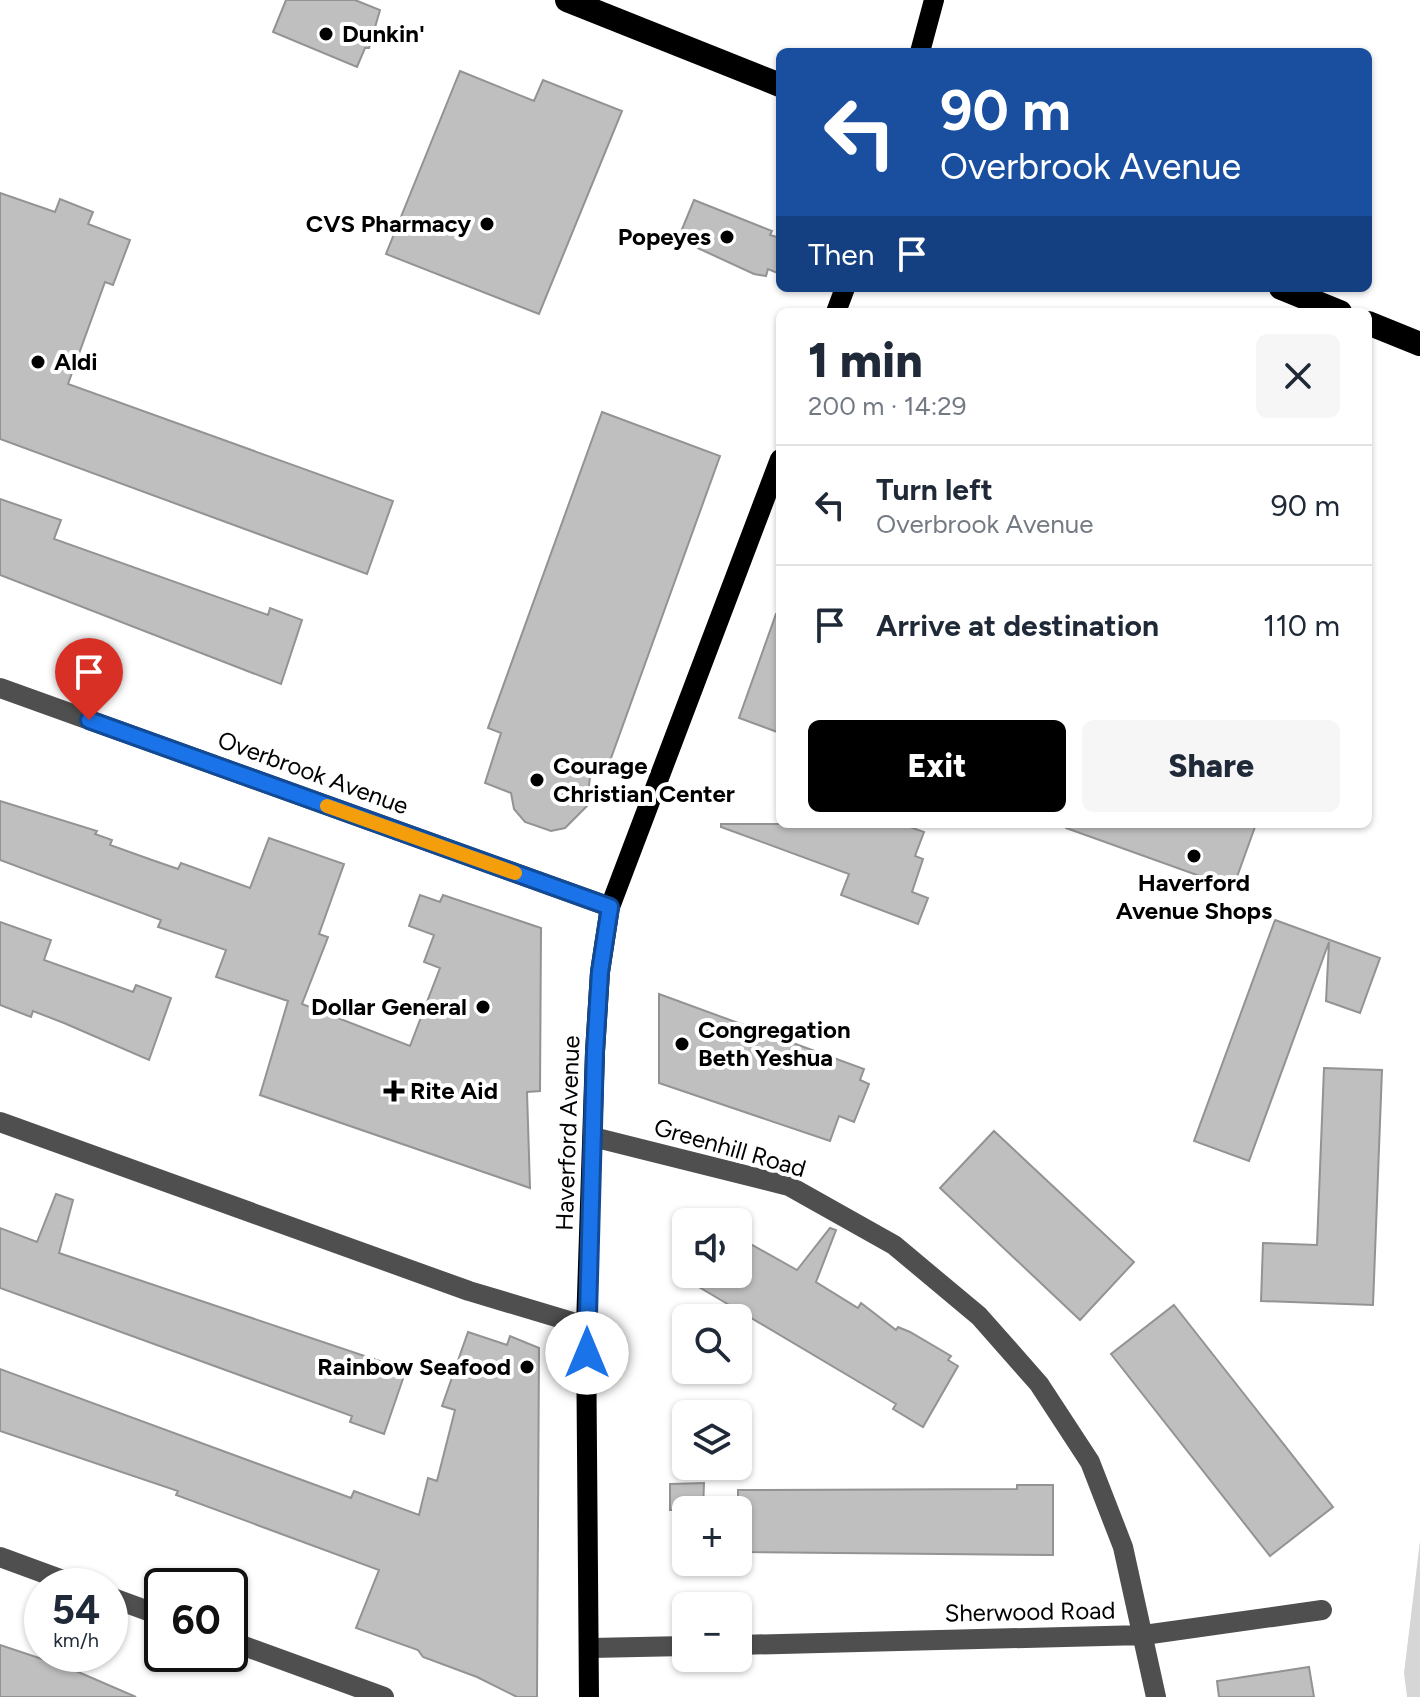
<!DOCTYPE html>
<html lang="en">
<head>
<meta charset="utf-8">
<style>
  :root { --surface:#fff; --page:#f6f6f7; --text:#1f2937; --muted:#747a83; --line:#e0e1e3; --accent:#000 }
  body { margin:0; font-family:Figtree,sans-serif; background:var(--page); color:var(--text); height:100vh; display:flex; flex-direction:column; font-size:30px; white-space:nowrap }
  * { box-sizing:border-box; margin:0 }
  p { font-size:26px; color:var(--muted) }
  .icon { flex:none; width:44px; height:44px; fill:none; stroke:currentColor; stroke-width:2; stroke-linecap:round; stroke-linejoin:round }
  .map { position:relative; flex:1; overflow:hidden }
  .sheet { position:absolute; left:776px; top:308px; width:596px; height:520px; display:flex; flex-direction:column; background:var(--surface); border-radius:12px; box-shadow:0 2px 6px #0004 }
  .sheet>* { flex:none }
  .hud { position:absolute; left:776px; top:48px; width:596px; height:244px; border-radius:12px; box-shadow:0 2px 6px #0004; background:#1a4fa0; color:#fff; overflow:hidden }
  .buttons { position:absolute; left:672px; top:1208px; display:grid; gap:16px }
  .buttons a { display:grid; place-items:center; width:80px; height:80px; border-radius:12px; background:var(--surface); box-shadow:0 2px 6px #0004; font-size:40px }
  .speed { position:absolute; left:24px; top:1568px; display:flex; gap:16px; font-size:40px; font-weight:700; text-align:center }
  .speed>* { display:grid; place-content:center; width:104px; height:104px; border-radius:50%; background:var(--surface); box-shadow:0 2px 6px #0004; line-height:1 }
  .speed small { font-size:20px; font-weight:400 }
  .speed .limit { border:4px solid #111; border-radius:12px; background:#fff; color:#111 }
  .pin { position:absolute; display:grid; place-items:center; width:68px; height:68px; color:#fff; margin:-82px -34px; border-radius:50% 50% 50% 0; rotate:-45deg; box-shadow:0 0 8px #0007 }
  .pin .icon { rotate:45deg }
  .me { position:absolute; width:88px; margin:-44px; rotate:0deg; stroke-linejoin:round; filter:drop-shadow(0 0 6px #0008) }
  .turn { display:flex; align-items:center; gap:28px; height:168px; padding:0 32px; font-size:36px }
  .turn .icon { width:104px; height:104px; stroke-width:2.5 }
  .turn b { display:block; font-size:56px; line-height:68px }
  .then { display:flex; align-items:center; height:76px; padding:0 32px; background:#0003; gap:16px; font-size:30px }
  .round { display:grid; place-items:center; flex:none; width:84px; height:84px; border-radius:12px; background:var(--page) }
  .headline { display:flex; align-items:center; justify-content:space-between; height:136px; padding:0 32px }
  h1 { font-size:48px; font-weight:800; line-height:60px }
  .action { display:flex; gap:16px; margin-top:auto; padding:16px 32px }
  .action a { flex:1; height:92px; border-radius:12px; background:var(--accent); color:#fff; font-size:32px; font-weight:800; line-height:92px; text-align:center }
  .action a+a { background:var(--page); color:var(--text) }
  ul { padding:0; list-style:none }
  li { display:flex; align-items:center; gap:24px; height:120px; padding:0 32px; border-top:2px solid var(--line) }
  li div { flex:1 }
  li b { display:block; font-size:30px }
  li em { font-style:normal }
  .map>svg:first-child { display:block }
</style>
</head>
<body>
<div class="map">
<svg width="1420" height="1697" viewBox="0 0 1420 1697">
  <rect width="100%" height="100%" fill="#fff"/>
  <path fill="#d6d6d6" d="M1420,1541v156h-13l-3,-24z"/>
  <path fill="#bfbfbf" stroke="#939393" stroke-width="2" d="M286,0h69l25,10 -11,38h-4l-8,19 -84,-35z
    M460,71l74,30 9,-21 79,31 -83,203 -153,-60z
    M0,193l55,19 5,-13 33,13 -5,12 42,16 -17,45 -8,-3 -37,102 325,117 -26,73 -367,-135z
    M694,200l78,31 -2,4 10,3v36l-12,-5 -2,7 -12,-2 -76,-35z
    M602,412l118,44 -114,316 -15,-6 -4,40 -22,22 -14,3 -26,-9 -11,-13 -3,-16 -26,-10 16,-50 -13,-5z
    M0,499l61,21 -7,19 214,76 2,-7 32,12 -21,64 -281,-109z
    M776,614h4v119l-41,-15z
    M0,801l97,30 -2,3 17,6 -2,5 42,15 26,9 3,-6 69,25 19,-50 75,26 -25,70 9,3 -26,67 108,42 30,-78 -16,-6 10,-27 -25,-9 11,-31 20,7 3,-7 98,33 -1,163 -13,1 3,96 -270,-93 28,-94 -72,-24 10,-27 -68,-23 3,-7 -161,-60z
    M721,824h181l22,8 -9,24 8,3 -11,33 16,6 -10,26 -77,-29 8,-21 -128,-47z
    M1066,824h190l-23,64 -167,-60z
    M1275,920l105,38 -20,55 -34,-12 3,-59 -80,219 -55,-20z
    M0,922l51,18 -7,20 89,32 3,-7 35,13 -22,62 -85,-37 -31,-12 -2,6 -31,-12z
    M659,994l205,75 -4,11 9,4 -15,38 -15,-6 -9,25 -171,-58z
    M1324,1068l58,2 -9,235 -112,-4 2,-58 54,2z
    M994,1131l140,131 -54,58 -140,-132z
    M56,1194l17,6 -14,53 347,117 -22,64 -34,-12 2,-6 -352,-128v-60l37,14z
    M830,1228l6,2 -20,52 42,26 3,-5 35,27 2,-3 12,5 41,24 -3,4 10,6 -35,61 -30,-18 3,-5 -219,-130h61v-37l59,33z
    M1174,1305l159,202 -63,49 -159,-202z
    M468,1332l39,13 3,-9 29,12 -2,349h-20l-40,-20 -54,-20 -5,-7 -62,-22 23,-58 -203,-75 2,-4 -178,-60v-62l351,129 3,-7 65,24 9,-37 9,3 18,-71 -13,-4z
    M704,1483l-1,27h-33v-26z
    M1017,1485h36v70l-304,-3 -1,-5h-10v-57l279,-1z
    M0,1645l69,23 67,29h-136z
    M1309,1667l5,30h-95l-2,-16z"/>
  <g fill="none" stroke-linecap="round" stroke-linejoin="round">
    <path stroke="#4f4f4f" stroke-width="20" d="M0,688l610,219
      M0,1122l469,169 117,35
      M593,1137l196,49 105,59 85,71 60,68 51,78 33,85 33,150
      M0,1557l79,29
      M110,1597l52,19
      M230,1641l154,56
      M738,1645l406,-10 178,-25
      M591,1648l95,-2"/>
    <path stroke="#000" stroke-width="20" d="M920,52l14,-52
      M836,312l9,-24
      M589,1697l-3,-371 9,-274 5,-80 10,-65 170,-448"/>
    <path stroke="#000" stroke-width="24" d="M567,0l213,85
      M1281,288l59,24
      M1368,323l52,21"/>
  </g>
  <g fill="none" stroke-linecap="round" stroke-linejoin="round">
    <g stroke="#114b97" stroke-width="20">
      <path id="route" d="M89,720l521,187 -10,65 -5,80 -8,301"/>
    </g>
    <use href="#route" stroke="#1a73e8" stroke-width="14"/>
    <path stroke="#f59e0b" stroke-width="14" d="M327,806l188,67"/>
  </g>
  <g fill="#000" stroke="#fff" stroke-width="3">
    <circle cx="326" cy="34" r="8"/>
    <circle cx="487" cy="224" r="8"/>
    <circle cx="727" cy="237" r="8"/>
    <circle cx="38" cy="362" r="8"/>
    <circle cx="537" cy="780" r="8"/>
    <circle cx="1194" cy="856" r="8"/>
    <circle cx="483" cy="1007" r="8"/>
    <circle cx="682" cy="1044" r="8"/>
    <path d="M390 1079h8v8h8v8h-8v8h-8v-8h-8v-8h8z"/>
    <circle cx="527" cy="1367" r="8"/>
  </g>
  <g text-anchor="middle" stroke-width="8" stroke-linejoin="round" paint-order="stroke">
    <g font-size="24" font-weight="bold" fill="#000" stroke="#fff" text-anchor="start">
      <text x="342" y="42">Dunkin'</text>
      <text x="471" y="232" text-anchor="end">CVS Pharmacy</text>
      <text x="711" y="245" text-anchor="end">Popeyes</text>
      <text x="54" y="370">Aldi</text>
      <text x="553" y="774">Courage<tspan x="553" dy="28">Christian Center</tspan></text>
      <text x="1194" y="891" text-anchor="middle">Haverford<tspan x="1194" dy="28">Avenue Shops</tspan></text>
      <text x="467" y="1015" text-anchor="end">Dollar General</text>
      <text x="698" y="1038">Congregation<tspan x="698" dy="28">Beth Yeshua</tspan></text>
      <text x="410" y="1099">Rite Aid</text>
      <text x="511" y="1375" text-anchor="end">Rainbow Seafood</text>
    </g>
    <g font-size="24" fill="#000" stroke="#fff">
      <text transform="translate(313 773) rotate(20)" y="8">Overbrook Avenue</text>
      <text transform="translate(568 1133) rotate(-88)" y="8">Haverford Avenue</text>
      <text transform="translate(730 1148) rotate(16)" y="8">Greenhill Road</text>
      <text transform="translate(1030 1612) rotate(-1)" y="8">Sherwood Road</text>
    </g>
  </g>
</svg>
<div class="buttons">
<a><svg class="icon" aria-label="sound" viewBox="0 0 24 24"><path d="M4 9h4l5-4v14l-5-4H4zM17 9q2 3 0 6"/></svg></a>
<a><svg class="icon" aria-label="search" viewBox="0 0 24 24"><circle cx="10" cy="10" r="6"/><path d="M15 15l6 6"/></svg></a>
<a><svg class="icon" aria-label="layers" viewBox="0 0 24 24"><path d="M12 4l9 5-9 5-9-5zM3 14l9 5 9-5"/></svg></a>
<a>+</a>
<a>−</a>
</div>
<div class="speed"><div>54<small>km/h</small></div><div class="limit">60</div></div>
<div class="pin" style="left:89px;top:720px;background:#d93025"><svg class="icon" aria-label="arrive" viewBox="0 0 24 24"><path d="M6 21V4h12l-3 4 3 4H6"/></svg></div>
<svg class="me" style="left:587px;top:1353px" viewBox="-20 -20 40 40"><circle r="19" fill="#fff"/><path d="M0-13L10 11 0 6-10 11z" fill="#1a73e8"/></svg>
<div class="hud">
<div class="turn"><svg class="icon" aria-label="left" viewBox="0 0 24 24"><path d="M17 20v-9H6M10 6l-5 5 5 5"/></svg><div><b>90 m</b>Overbrook Avenue</div></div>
<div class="then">Then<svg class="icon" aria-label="arrive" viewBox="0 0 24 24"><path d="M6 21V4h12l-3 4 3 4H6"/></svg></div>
</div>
<section class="sheet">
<div class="headline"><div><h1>1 min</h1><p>200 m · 14:29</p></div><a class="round"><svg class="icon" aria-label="close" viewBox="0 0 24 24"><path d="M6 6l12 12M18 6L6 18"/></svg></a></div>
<ul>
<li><svg class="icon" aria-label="left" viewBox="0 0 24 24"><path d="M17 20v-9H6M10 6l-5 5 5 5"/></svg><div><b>Turn left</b><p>Overbrook Avenue</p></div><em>90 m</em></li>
<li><svg class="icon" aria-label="arrive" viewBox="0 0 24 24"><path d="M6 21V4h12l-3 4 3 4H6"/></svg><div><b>Arrive at destination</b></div><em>110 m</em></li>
</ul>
<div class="action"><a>Exit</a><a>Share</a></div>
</section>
</div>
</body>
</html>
